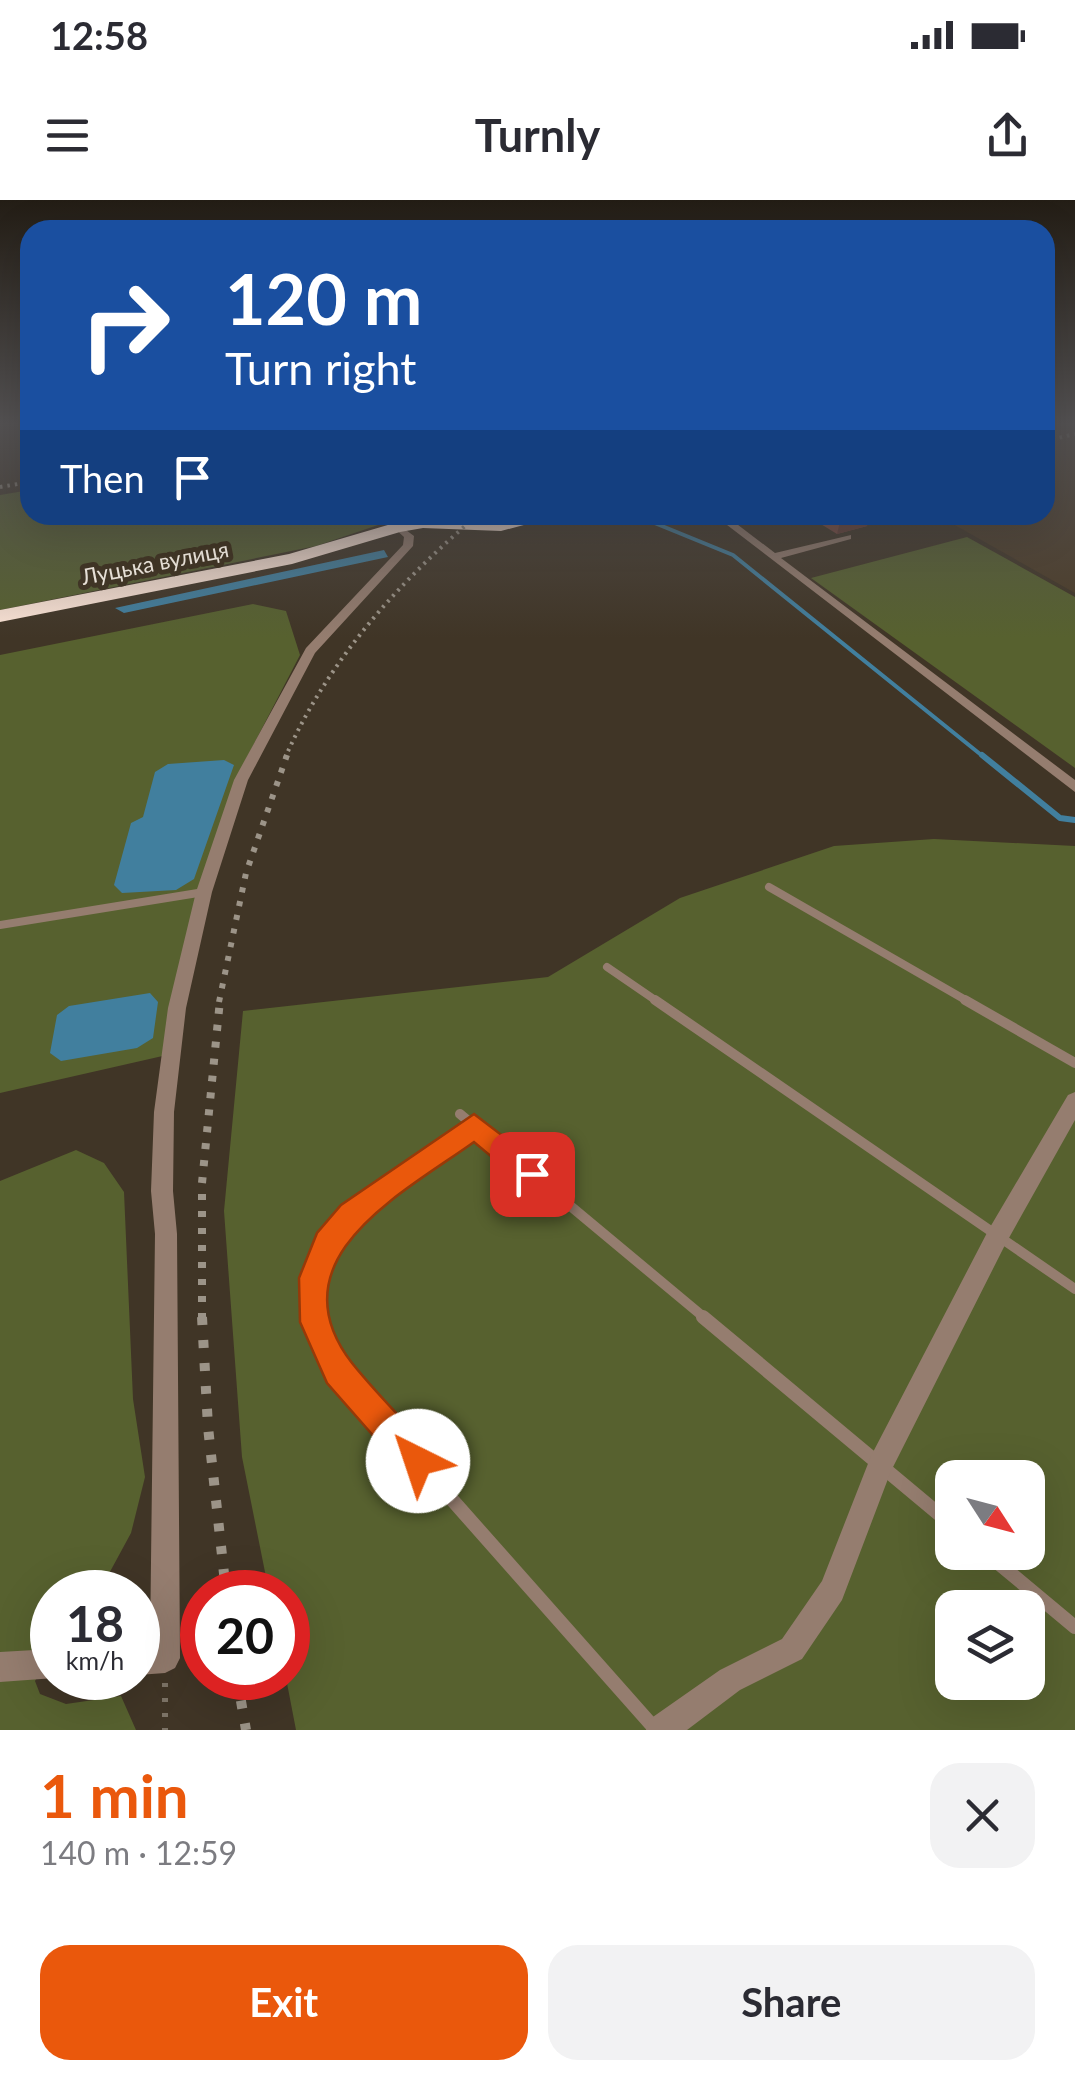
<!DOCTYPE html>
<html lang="en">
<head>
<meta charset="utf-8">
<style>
  :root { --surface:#fff; --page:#f2f2f3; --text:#2b2b33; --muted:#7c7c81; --accent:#ea580c }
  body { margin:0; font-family:Lato,sans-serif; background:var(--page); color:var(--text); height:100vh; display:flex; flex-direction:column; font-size:38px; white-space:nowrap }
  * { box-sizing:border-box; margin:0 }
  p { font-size:32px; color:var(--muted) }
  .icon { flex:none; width:55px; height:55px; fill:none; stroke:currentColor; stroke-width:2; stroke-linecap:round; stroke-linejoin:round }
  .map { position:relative; height:1530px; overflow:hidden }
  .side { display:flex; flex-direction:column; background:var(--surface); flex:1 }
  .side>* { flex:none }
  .banner { position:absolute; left:20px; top:20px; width:1035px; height:305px; border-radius:30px; box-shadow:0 10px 40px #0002; background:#1a4fa0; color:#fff; overflow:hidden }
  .needle { width:65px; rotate:126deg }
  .controls { position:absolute; left:935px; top:1260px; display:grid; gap:20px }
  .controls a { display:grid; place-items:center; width:110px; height:110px; border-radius:20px; background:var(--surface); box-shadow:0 10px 40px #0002; font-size:50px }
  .speed { position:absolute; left:30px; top:1370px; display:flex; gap:20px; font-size:50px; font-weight:700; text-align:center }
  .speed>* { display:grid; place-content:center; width:130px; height:130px; border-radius:50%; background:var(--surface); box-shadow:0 10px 40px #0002; line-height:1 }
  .speed small { font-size:25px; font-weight:400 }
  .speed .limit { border:15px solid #d22; background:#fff; color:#111 }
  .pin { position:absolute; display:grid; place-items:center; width:85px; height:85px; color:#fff; margin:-42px; border-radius:20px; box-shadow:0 5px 15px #0006 }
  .me { position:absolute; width:110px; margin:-55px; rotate:319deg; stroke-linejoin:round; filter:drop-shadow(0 0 8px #0008) }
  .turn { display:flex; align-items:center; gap:35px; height:210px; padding:0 40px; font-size:45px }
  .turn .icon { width:130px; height:130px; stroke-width:2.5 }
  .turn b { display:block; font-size:70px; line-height:85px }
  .then { display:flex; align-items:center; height:95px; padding:0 40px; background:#0003; gap:20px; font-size:38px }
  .round { display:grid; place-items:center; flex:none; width:105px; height:105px; border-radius:30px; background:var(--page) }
  .summary { display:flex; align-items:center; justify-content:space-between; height:170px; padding:0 40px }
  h1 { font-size:60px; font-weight:700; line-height:75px; color:var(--accent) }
  .action { display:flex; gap:20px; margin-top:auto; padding:20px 40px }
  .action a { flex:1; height:115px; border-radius:30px; background:var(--accent); color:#fff; font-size:40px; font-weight:700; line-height:115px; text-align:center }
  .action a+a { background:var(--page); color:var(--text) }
  .status { display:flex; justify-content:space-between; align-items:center; height:70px; padding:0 50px; background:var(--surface); direction:ltr }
  .status svg { height:28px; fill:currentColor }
  header { display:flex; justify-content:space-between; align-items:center; height:130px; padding:0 40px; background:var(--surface); font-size:45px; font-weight:700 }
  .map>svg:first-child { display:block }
</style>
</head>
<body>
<div class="status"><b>12:58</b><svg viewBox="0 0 49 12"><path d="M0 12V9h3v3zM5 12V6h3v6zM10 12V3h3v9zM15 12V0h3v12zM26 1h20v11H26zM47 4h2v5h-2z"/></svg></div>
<header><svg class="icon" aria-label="menu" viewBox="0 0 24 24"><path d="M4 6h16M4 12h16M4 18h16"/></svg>Turnly<svg class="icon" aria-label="share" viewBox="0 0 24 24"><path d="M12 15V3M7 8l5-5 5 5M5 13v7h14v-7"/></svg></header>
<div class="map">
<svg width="1075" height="1530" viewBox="0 0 1075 1530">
  <rect width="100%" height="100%" fill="#403526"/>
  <path fill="#4c3c27" d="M1045,223h30v170l-138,-78h108z"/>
  <path fill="#57612f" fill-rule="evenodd" d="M30,290v25h394l-40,8 -68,23 -316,64v-115z
    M967,337l108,60v171l-264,-190z
    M253,404l33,7 14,44 -57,110 -76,290 -167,38v-438z
    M934,639l141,7v884h-779l-10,-52 2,-86h-19l-27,-135 -18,-246 19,-200 305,-34 132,-79 154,-52zM952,1278h76v74h-76zM952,1408h76v74h-76z
    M76,950l28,13 20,29 9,207 12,78 -14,56 -32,59h-47v59l-17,30 5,13 26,10 55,-8 15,34h-136v-549z"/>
  <path fill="#417f9e" d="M384,350l4,7 -264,56 -9,-5z
    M224,560l10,5 -40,114 -18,11 -54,3 -8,-8 17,-62 12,-6 12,-45 13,-8z
    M150,793l8,9 -5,36 -16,10 -76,13 -11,-8 7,-38 12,-9z"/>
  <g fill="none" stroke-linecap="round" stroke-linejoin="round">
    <path stroke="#417f9e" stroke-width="4" d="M635,315l98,40 252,203"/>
    <path stroke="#417f9e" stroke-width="6" d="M982,555l78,63 15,2"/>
    <path stroke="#7c7366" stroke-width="6" stroke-dasharray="4 11" stroke-linecap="butt" d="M165,1483v47"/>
    <path stroke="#957d6f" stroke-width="8" d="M769,687l200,115
      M0,725l204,-33
      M607,767l51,35"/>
    <path stroke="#957d6f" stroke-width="10" d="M655,800l420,289
      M965,800l110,63
      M460,914l246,205
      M316,1119c-1,-9 -4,-21 -3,-31 7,-73 107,-125 161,-162"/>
    <path stroke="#957d6f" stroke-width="14" d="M316,1117l23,55 317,358
      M703,1117l249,208
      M985,1352l90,75"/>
    <path fill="#957d6f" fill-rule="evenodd" d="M714,315h11l50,38 76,-18v4l-70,19 294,222v12z
      M398,324l16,12 -1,10 -98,107 -67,127 -36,112 -26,116 -12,104 -1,79 4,43 3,424 -5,10 -10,5 -27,2v-29l12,-2 5,-410 -4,-43 3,-79 14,-104 28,-116 38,-112 72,-132 97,-103 1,-8 -11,-10z
      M1075,892v28l-70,125 -114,226 -49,129 -40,59 -62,31 -53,40h-41l4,-11 70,-49 62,-31 40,-58 49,-125 118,-227 79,-134z
      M52,1449v29h3l-55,4v-30z"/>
    <path fill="#fee6d8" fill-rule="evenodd" d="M529,315h32l-60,16 -78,-3 -23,4 -108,32 -292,58v-12l289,-56 109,-32 25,-4 78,3z"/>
    <path stroke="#9c9488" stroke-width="4" stroke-dasharray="2.5 5" stroke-linecap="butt" d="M1045,241l30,-7
      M0,287l30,-5
      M285,558c42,-96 113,-176 193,-243"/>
    <path stroke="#9c9488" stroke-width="6" stroke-dasharray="5 9" stroke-linecap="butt" d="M219,802l27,-129 41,-118"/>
    <path stroke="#9c9488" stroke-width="8" stroke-dasharray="6 11" stroke-linecap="butt" d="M202,1119v-136l18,-183"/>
    <path stroke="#9c9488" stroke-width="10" stroke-dasharray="8 15" stroke-linecap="butt" d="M202,1117l6,110 18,165
      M237,1478l9,52"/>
  </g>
  <path fill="#7e4b41" d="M812,315h58l-3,11 -30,8 -26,-16z"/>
  <path fill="#663d35" d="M870,315l-3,11 -30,8 3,-12z"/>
  <path fill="#92574c" stroke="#663d35" stroke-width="2.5" d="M827,315h43l-30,7z"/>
  <linearGradient id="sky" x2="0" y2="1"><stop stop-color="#231d15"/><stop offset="0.51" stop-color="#535152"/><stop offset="1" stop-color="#535152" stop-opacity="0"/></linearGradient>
  <rect width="1075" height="438" fill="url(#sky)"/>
  <path fill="#ea580c" stroke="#983908" stroke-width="2.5" d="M474,914l68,52 4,8 -4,9 -10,4 -9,-4 -49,-41c-71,51 -202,117 -122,221 24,30 52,58 78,86l5,12 -5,12 -12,5 -12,-5 -79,-90 -27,-61 -1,-44 18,-45 24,-28z"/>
  <g text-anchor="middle" stroke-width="10" stroke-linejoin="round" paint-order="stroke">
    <g font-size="22" fill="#e6dfd6" stroke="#403526">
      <text transform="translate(155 363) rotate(-11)" y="8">Луцька вулиця</text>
    </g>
  </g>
</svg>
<div class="controls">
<a><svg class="needle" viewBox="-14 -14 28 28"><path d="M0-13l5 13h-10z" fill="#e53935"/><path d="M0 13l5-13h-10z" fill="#7c7c81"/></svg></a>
<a><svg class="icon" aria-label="layers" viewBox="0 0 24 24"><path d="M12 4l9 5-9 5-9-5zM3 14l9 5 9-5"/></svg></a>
</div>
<div class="speed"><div>18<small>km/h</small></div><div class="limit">20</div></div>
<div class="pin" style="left:532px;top:974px;background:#d93025"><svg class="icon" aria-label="arrive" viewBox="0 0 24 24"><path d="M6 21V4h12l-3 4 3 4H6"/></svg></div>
<svg class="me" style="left:418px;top:1261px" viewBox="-20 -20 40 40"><circle r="19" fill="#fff"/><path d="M0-13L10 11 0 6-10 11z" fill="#ea580c"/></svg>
<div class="banner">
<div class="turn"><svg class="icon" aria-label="right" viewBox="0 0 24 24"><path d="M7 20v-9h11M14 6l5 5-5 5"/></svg><div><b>120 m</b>Turn right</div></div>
<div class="then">Then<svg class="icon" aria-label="arrive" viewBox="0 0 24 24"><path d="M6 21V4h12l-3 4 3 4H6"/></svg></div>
</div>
</div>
<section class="side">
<div class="summary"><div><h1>1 min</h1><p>140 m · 12:59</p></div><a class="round"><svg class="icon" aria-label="close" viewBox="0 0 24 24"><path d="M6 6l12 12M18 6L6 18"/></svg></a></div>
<div class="action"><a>Exit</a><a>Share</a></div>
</section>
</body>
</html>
